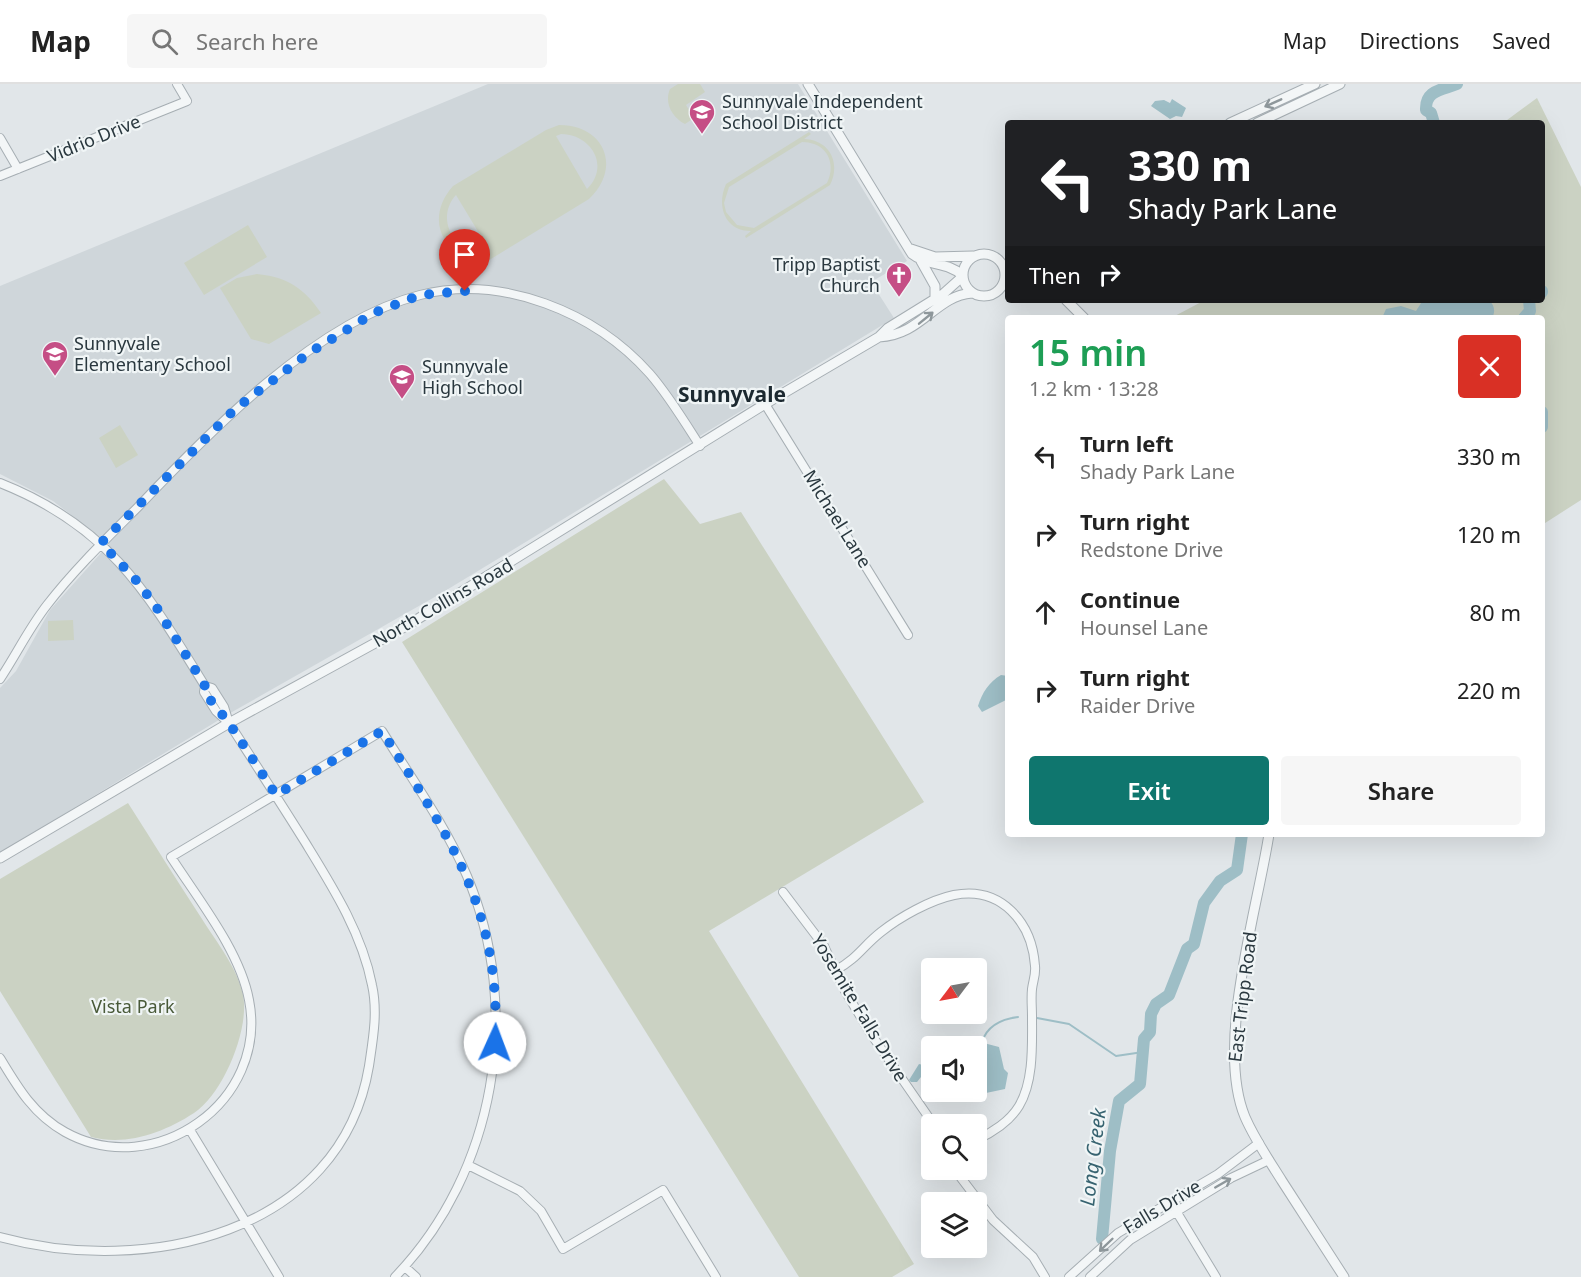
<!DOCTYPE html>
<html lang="en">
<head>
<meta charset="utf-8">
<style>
  :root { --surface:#fff; --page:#f6f6f6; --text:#222; --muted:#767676; --line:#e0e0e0; --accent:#0f766e }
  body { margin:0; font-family:"Noto Sans",sans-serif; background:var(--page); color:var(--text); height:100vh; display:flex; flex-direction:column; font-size:22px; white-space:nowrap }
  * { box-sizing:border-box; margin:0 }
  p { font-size:20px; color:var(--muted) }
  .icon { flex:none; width:33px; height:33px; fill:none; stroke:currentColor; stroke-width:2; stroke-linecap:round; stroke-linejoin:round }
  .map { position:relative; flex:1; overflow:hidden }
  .drawer { position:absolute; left:1005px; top:231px; width:540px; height:522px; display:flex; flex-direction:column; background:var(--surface); border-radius:6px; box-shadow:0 6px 24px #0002 }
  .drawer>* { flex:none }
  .guide { position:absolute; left:1005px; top:36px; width:540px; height:183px; border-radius:6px; box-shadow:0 6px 24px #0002; background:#202124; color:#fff; overflow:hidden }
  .needle { width:39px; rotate:238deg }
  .fabs { position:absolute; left:921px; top:874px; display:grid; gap:12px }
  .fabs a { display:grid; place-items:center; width:66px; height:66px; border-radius:6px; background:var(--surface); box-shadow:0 6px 24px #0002; font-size:30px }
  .pin { position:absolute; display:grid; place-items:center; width:51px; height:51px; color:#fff; margin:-62px -26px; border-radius:50% 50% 50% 0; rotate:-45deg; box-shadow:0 0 6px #0007 }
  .pin .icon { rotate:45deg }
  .me { position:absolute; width:66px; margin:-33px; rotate:2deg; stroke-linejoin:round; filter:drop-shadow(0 0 4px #0008) }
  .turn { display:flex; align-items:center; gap:21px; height:126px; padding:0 24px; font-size:27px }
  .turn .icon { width:78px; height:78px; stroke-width:2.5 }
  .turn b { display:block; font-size:42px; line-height:51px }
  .then { display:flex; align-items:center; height:57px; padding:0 24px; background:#0003; gap:12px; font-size:22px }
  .round { display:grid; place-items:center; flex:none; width:63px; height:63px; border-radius:6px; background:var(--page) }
  .summary { display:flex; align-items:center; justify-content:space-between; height:102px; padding:0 24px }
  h1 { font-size:36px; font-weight:600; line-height:45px; color:#1e9e55 }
  .button { display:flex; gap:12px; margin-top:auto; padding:12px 24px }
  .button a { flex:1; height:69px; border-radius:6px; background:var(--accent); color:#fff; font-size:24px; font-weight:600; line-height:69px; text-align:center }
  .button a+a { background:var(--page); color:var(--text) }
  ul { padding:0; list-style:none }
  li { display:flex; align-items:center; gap:18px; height:78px; padding:0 24px }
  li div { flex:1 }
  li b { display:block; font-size:22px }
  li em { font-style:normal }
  header { display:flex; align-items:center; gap:36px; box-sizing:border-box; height:84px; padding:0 30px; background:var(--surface); border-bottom:2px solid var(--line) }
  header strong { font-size:28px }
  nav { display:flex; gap:33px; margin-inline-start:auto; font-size:21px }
  .search { width:420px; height:54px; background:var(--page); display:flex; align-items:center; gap:15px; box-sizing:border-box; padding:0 21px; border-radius:6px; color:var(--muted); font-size:22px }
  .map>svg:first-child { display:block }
</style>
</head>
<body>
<header>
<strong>Map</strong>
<div class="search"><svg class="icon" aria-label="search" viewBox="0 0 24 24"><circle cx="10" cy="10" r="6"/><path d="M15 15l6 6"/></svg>Search here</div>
<nav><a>Map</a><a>Directions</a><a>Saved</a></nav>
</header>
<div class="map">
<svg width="1581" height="1193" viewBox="0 0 1581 1193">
  <rect width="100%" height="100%" fill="#e1e6e9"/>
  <path fill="#cfd6da" d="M488,0h310l109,177 -36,21 23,36 -454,276 -208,118 -232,141v-165l16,-17 34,-61 59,-66 -56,-43 -53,-27v-188z"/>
  <path fill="#cbd2c3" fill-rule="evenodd" d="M678,0h22l5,8 -19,13 8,13 -9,6c-13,-7 -21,-21 -15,-35z
    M1537,14l44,89v313l-39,25v-207h-371l34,-18h337v-177h-39z
    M559,41c46,0 63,43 30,74l-116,71 -5,-8 3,-3c-35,-12 -42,-46 -18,-73l93,-56zM561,50c29,0 50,31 26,55l-31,-53zM456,111l32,53c-33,9 -54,-29 -32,-53z
    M809,48l2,2 -7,5c26,1 37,24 26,46l-84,53 -1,-2 6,-5c-26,0 -35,-25 -25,-47zM802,58c24,0 35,20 25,41l-73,45 -17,-3 -11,-13 -2,-9 5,-16z
    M248,141l19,32 -63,38 -20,-32z
    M257,190c30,3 47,14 64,39l-52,31 -18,-5 -31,-51 17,-10z
    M120,341l18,30 -22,13 -17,-30z
    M664,395l36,45 41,-12 183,290 -215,129 205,333 -22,13h-93l-397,-635z
    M73,536l1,20 -26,1v-20z
    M128,719c25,39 49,78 74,116 15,24 35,48 41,76 7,34 -20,99 -49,118 -31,20 -67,33 -103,24l-91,-146v-112z"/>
  <path fill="#9ebec6" d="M1172,15l14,9 -4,9 -6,-1 -6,3 -19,-13 4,-5 9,-1 6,3z
    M1423,216h66c5,5 7,11 3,18h-110l4,-9 15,-3 15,5z
    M1001,591l7,1v23l-26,13 -4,-6c4,-13 11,-24 23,-31z
    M976,957l23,6 5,22 4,4 -3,16 -19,4 -9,-15 -1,-31h-14z
    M919,980l12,3v15h-6l-4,-5 -4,5h-6l-2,-2z"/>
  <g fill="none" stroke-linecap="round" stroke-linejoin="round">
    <path stroke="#9ebec6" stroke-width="2" d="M1037,934l32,6 47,32 27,-4
      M982,958c5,-16 20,-23 36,-25"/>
    <path stroke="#9ebec6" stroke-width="12" d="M1434,39l-3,-10 -5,-3c-1,-20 16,-20 31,-26
      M1542,207v1
      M1524,234l6,-7 -1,-11
      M1542,328v15
      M1102,1155l8,-88 9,-50 21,-17 4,-45 6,-7 1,-18 5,-10 13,-9 18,-46 7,-5 10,-41 16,-22 17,-11 5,-36"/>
    <g stroke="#a6aeb3" stroke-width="10">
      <path id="minor" d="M0,54l18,31
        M0,92l187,-75 -10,-17
        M765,320l143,231
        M0,399c109,43 147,109 205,203l-1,6 12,19 13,12c25,39 51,79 76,119 27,44 57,91 67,143 6,27 1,54 -3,81 -28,168 -223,211 -369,171
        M0,595c16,-24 29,-51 47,-74 27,-35 60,-67 91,-98 71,-75 179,-186 282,-212 82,-21 175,17 230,79 19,22 34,47 50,72
        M205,602l7,2 12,19 4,13
        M783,808l41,54 21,45 26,43 63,91
        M836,886c22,-12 27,-24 45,-38 19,-15 49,-32 73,-37 47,-9 78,27 81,71 1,8 -2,15 -3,23 -1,9 0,18 0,27 0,28 2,65 -13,90 -9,15 -27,27 -43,34
        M0,974c18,30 34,57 65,74 90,50 204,-31 184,-132 -9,-49 -51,-101 -78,-143l211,-126c29,47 63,93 85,145 56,133 29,296 -72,401
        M190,1046l89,147
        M468,1081l52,26 21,20 22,38 100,-59 53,87
        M955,1086l38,50 40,37 12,20
        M1170,1117l46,76
        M405,1183l11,10
        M1069,1193l49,-44 100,-59 41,-31
        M1090,1193l40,-37 101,-62 38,-18"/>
    </g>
    <g stroke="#a6aeb3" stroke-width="11">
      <path id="tertiary" d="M808,0l104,170c15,12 36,8 50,21
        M1230,39l85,-39
        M1257,39l83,-39
        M911,165l24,8 38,-1
        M963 191a21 21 0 1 1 42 0a21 21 0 1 1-42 0Z
        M921,177l14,25v13
        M1066,216l18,18
        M879,253c43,-2 56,-41 93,-44
        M1269,750c-12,78 -54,211 -24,283 10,23 24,43 37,64 21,32 41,64 62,96
        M0,774l229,-135 179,-98 357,-221 114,-67 9,-9 55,-34 19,-17"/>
    </g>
    <use href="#minor" stroke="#f3f6f7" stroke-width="8"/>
    <use href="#tertiary" stroke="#f3f6f7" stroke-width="9"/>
  </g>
  <defs><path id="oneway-shaft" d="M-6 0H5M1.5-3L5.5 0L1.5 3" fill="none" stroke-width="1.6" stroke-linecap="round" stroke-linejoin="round" transform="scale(1.5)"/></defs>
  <g stroke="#8e979b">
    <use href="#oneway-shaft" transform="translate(1273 19) rotate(156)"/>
    <use href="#oneway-shaft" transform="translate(926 234) rotate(-39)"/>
    <use href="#oneway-shaft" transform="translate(1223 1099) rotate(-30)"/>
    <use href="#oneway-shaft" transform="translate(1106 1161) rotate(136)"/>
  </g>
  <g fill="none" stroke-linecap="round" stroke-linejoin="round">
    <path stroke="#1a73e8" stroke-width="10" stroke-dasharray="0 18" d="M465,207l-45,4 -46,18 -65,40 -74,56 -134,134 34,36 20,26 50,81 -1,6 25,31 47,72 106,-64c67,106 120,180 113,312"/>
  </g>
  <defs>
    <g id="school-pin" transform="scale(1.35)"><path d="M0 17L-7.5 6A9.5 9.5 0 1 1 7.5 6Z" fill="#c54e85" stroke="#f0f5f6"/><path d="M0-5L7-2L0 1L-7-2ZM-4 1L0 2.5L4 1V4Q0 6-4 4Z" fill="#fff"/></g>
    <g id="church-pin" transform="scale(1.35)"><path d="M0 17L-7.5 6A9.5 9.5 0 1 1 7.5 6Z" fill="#c54e85" stroke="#f0f5f6"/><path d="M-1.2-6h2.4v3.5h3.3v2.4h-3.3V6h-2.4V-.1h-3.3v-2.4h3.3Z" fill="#fff"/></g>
  </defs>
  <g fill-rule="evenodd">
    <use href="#school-pin" x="702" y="28"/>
    <use href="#church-pin" x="899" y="191"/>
    <use href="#school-pin" x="55" y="270"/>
    <use href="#school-pin" x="402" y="293"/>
  </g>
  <g text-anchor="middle" stroke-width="4.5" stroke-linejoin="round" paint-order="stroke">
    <g font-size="18" fill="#2a383f" stroke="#f0f5f6" text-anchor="start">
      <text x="722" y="24">Sunnyvale Independent<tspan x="722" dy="21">School District</tspan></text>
      <text x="880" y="187" text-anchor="end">Tripp Baptist<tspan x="880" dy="21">Church</tspan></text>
      <text x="74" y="266">Sunnyvale<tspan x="74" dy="21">Elementary School</tspan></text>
      <text x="422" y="289">Sunnyvale<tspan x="422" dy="21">High School</tspan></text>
    </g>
    <g font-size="18" fill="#2a383f" stroke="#f0f5f6">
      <text transform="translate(94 55) rotate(-22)" y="6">Vidrio Drive</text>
      <text transform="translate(837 435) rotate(58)" y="6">Michael Lane</text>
      <text transform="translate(443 519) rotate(-30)" y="6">North Collins Road</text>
      <text transform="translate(1243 913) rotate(-83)" y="6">East Tripp Road</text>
      <text transform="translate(859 924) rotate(59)" y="6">Yosemite Falls Drive</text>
      <text transform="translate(1162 1123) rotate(-31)" y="6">Falls Drive</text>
    </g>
    <g font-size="18" fill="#495a39" stroke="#f0f5f6">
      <text x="133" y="929">Vista Park</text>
    </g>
    <g font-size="20" font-style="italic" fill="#376370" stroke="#f0f5f6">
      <text transform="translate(1093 1073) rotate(-83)" y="7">Long Creek</text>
    </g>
    <g font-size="21" font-weight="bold" fill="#1c2930" stroke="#f0f5f6">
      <text x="732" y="318">Sunnyvale</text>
    </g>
  </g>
</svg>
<div class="fabs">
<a><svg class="needle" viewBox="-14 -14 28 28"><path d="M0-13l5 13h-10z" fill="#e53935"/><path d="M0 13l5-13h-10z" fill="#767676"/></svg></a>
<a><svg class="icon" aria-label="sound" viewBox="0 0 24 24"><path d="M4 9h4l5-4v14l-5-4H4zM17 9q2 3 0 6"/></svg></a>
<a><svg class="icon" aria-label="search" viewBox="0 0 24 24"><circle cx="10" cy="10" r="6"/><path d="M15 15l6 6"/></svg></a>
<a><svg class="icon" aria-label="layers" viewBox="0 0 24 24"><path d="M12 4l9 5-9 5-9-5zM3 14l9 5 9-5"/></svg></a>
</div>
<div class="pin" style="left:465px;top:207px;background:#d93025"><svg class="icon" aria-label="arrive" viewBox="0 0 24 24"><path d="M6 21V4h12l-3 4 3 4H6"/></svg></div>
<svg class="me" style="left:495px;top:959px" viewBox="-20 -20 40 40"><circle r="19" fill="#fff"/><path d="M0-13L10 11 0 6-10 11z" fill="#1a73e8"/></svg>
<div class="guide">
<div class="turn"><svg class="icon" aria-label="left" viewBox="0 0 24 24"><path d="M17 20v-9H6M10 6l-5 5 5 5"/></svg><div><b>330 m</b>Shady Park Lane</div></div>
<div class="then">Then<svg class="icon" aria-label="right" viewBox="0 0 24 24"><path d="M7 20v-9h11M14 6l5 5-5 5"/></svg></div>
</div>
<section class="drawer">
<div class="summary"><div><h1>15 min</h1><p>1.2 km · 13:28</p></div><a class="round" style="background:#d93025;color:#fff"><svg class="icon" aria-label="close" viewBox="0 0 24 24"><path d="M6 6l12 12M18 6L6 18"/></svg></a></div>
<ul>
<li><svg class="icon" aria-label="left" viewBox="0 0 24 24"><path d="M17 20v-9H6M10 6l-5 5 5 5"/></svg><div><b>Turn left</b><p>Shady Park Lane</p></div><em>330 m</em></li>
<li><svg class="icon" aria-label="right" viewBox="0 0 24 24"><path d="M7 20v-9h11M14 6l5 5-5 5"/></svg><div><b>Turn right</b><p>Redstone Drive</p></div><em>120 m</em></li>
<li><svg class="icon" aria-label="ahead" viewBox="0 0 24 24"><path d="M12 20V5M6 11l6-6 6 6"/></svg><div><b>Continue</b><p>Hounsel Lane</p></div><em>80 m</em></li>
<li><svg class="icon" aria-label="right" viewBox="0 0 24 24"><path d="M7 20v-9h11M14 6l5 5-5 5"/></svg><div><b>Turn right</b><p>Raider Drive</p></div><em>220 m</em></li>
</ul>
<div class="button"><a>Exit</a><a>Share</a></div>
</section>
</div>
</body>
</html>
